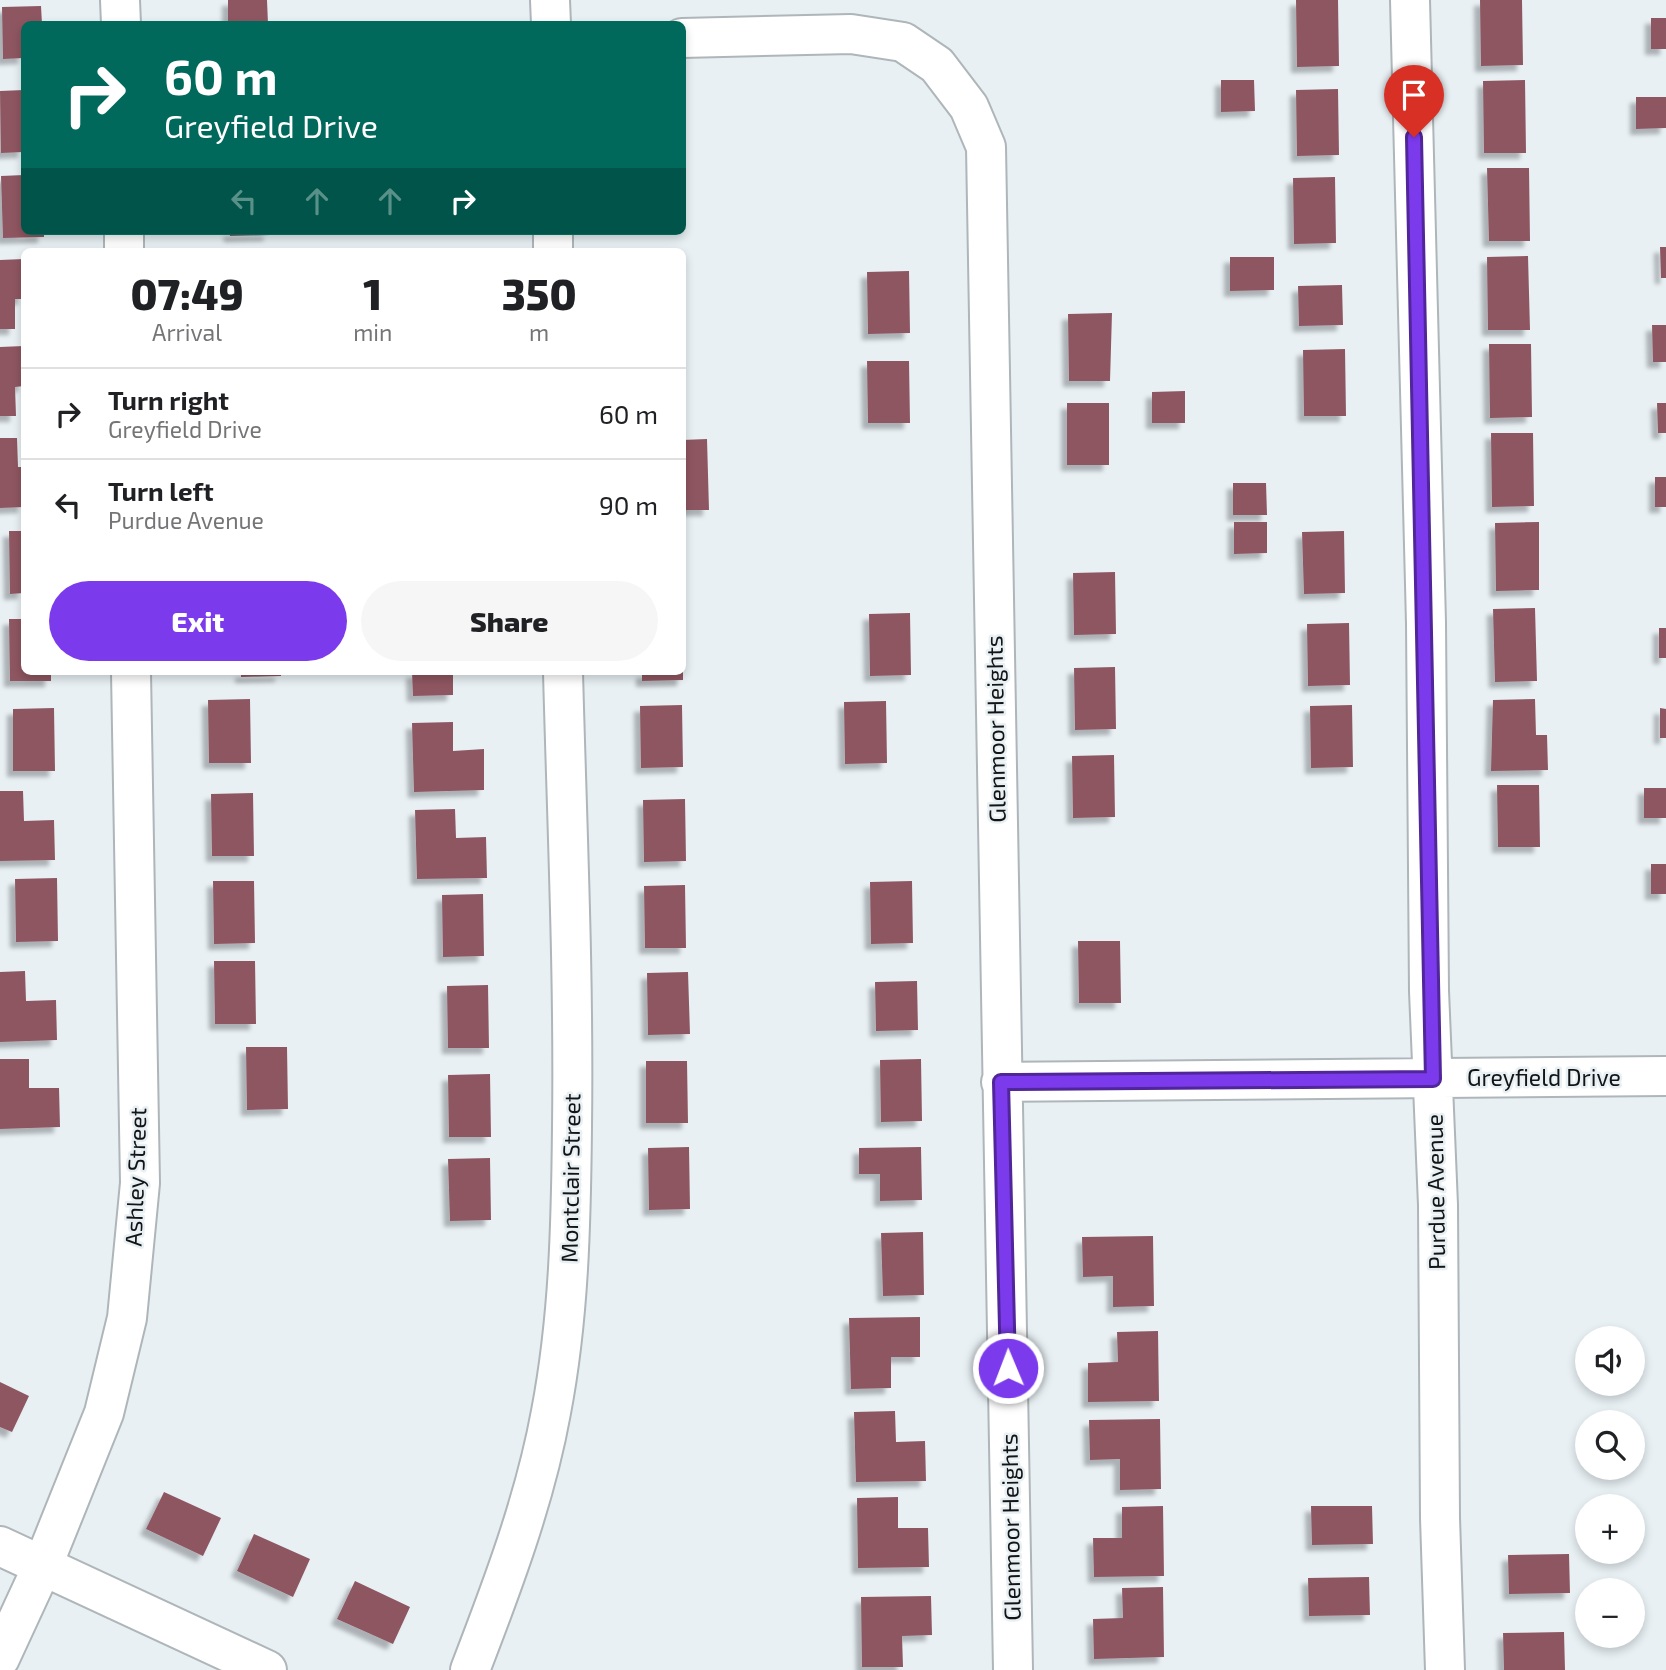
<!DOCTYPE html>
<html lang="en">
<head>
<meta charset="utf-8">
<style>
  :root { --surface:#fff; --page:#f6f6f6; --text:#202124; --muted:#757577; --line:#e0e0e0; --accent:#7c3aed }
  body { margin:0; font-family:"Exo 2",sans-serif; background:var(--page); color:var(--text); height:100vh; display:flex; flex-direction:column; font-size:26px; white-space:nowrap }
  * { box-sizing:border-box; margin:0 }
  p { font-size:23px; color:var(--muted) }
  .icon { flex:none; width:38px; height:38px; fill:none; stroke:currentColor; stroke-width:2; stroke-linecap:round; stroke-linejoin:round }
  .map { position:relative; flex:1; overflow:hidden }
  .side { position:absolute; left:21px; top:248px; width:665px; height:427px; display:flex; flex-direction:column; background:var(--surface); border-radius:10px; box-shadow:0 4px 10px #0003 }
  .side>* { flex:none }
  .top-card { position:absolute; left:21px; top:21px; width:665px; height:214px; border-radius:10px; box-shadow:0 4px 10px #0003; background:#00695c; color:#fff; overflow:hidden }
  .tools { position:absolute; left:1575px; top:1326px; display:grid; gap:14px }
  .tools a { display:grid; place-items:center; width:70px; height:70px; border-radius:50%; background:var(--surface); box-shadow:0 4px 10px #0003; font-size:35px }
  .pin { position:absolute; display:grid; place-items:center; width:60px; height:60px; color:#fff; margin:-72px -30px; border-radius:50% 50% 50% 0; rotate:-45deg; box-shadow:0 0 7px #0007 }
  .pin .icon { rotate:45deg }
  .me { position:absolute; width:77px; margin:-38px; rotate:359deg; stroke-linejoin:round; filter:drop-shadow(0 0 5px #0008) }
  .turn { display:flex; align-items:center; gap:24px; height:147px; padding:0 28px; font-size:32px }
  .turn .icon { width:91px; height:91px; stroke-width:2.5 }
  .turn b { display:block; font-size:49px; line-height:60px }
  .lanes { display:flex; align-items:center; height:66px; padding:0 28px; background:#0003; justify-content:center; gap:35px; direction:ltr }
  .lanes .off { opacity:.35 }
  .eta { display:flex; justify-content:space-evenly; align-items:center; height:119px; text-align:center }
  .eta b { font-size:42px; font-weight:800; line-height:49px }
  .primary-button { display:flex; gap:14px; margin-top:auto; padding:14px 28px }
  .primary-button a { flex:1; height:80px; border-radius:42px; background:var(--accent); color:#fff; font-size:28px; font-weight:800; line-height:80px; text-align:center }
  .primary-button a+a { background:var(--page); color:var(--text) }
  ul { padding:0; list-style:none }
  li { display:flex; align-items:center; gap:21px; height:91px; padding:0 28px; border-top:2px solid var(--line) }
  li div { flex:1 }
  li b { display:block; font-size:26px }
  li em { font-style:normal }
  .map>svg:first-child { display:block }
</style>
</head>
<body>
<div class="map">
<svg width="1666" height="1670" viewBox="0 0 1666 1670">
  <defs>
    <filter id="shadow"><feDropShadow dx="-6" dy="6" stdDeviation="2" flood-color="#0004"/></filter>
  </defs>
  <rect width="100%" height="100%" fill="#e8f0f4"/>
  <path fill="#8e5761" filter="url(#shadow)" d="M228,0h39l1,24h-40z
    M1296,0h42l1,66 -42,1z
    M1480,0h42l1,65 -42,1z
    M41,6l1,18h-18v34l-21,1 -1,-52z
    M1651,18h15v31h-15z
    M1221,80h33l1,31 -34,1z
    M1525,80l1,73h-42l-1,-72z
    M1338,89l1,66 -42,1 -1,-66z
    M24,90v62l-23,1 -1,-62z
    M1636,97h30v31l-30,1z
    M1487,168h42l1,73h-41z
    M24,175v56h20v6l-41,1 -2,-62z
    M1335,177l1,66 -42,1 -1,-66z
    M229,231h40l1,4 -40,1z
    M1660,247h6v31h-5z
    M1528,256l2,74h-42l-1,-73z
    M1230,257h44v33l-44,1z
    M24,259v40h-9v30h-15v-69z
    M909,271l1,62 -42,1 -1,-62z
    M1342,285l1,40 -44,1 -1,-40z
    M1112,313l-2,68h-41l-1,-67z
    M1652,325h14v37h-13z
    M1489,344h42l1,73 -42,1z
    M24,346v40l-9,1 1,29h-16v-69z
    M1345,349l1,67h-42l-1,-66z
    M867,361h42l1,62h-42z
    M1185,391v32h-33v-31z
    M1067,403h42v62h-42z
    M1657,403h9v30h-8z
    M1491,433h42l1,73 -42,1z
    M0,438h17l1,29h6v40l-24,1z
    M707,439l2,71h-27v-70z
    M1655,477h11v30h-11z
    M1233,483h33l1,32h-34z
    M1234,522h33v31l-33,1z
    M1539,522v68l-43,1 -1,-68z
    M9,531h15v62l-14,1z
    M1344,531l1,62 -41,1 -2,-62z
    M1115,572l1,62 -42,1 -1,-62z
    M1535,608l2,73 -42,1 -2,-73z
    M910,613l1,62 -41,1 -1,-62z
    M9,619h15v53h27v9h-41z
    M1349,623l1,62 -42,1 -1,-62z
    M1659,628h7v30h-7z
    M1115,667l1,62 -41,1 -1,-62z
    M241,672h40v4l-40,1z
    M412,672h41v23l-40,1z
    M642,672h41v8l-41,1z
    M250,699l1,64h-42l-1,-63z
    M1535,699l1,36h11l1,35 -57,1 2,-71z
    M886,701l1,62 -42,1 -1,-62z
    M682,705l1,62 -42,1 -1,-62z
    M1352,705l1,62 -42,1 -1,-62z
    M54,708l1,63h-42v-62z
    M1660,708l6,1v29h-6z
    M453,722v29l31,-2v41l-70,2 -2,-69z
    M1114,755l1,62 -42,1 -1,-62z
    M1497,785h42l1,62h-42z
    M1644,788h22v30h-22z
    M0,791h23l1,30 30,-1 1,40 -55,1z
    M253,793l1,63h-42l-1,-62z
    M685,799l1,62 -42,1 -1,-62z
    M455,809l1,29 30,-1 1,41 -70,1 -2,-69z
    M1651,864h15v30h-15z
    M57,878l1,63 -42,1 -1,-63z
    M213,881h41l1,62 -41,1z
    M912,881l1,62 -42,1 -1,-62z
    M685,885l1,63h-41l-1,-62z
    M483,894l1,62 -41,1 -1,-62z
    M1078,941h42l1,62h-42z
    M214,961h41l1,63h-41z
    M25,971l1,30 30,-1 1,40 -57,2v-70z
    M688,972l2,62 -42,1 -1,-62z
    M917,981l1,49 -42,1 -1,-49z
    M488,985l1,63h-41l-1,-62z
    M246,1047h41l1,62 -41,1z
    M0,1059h29v29h30l1,39 -60,2z
    M921,1059l1,62 -41,1 -1,-62z
    M646,1061h41l1,62h-42z
    M490,1074l1,63h-42l-1,-62z
    M689,1147l1,62 -41,1 -1,-62z
    M921,1147l1,53 -42,1v-27h-21v-26z
    M490,1158l1,62 -41,1 -2,-62z
    M923,1232l1,63 -41,1 -2,-63z
    M1153,1236l1,70 -41,1v-31l-30,1 -1,-40z
    M920,1317v40h-29v31l-40,1 -2,-71z
    M1158,1331l1,70 -71,1v-39l30,-1 -1,-30z
    M0,1382l29,14 -17,36 -12,-5z
    M895,1411l1,31 29,-1 1,40 -70,1 -2,-70z
    M1160,1419l1,70 -41,1v-31l-30,1 -1,-40z
    M164,1492l57,26 -18,38 -57,-27z
    M898,1497v31h30l1,39 -71,1 -1,-70z
    M1163,1506l1,70 -70,1 -1,-39h29v-31z
    M1311,1506h61l1,38 -61,1z
    M254,1534l56,25 -17,38 -56,-26z
    M1569,1554l1,39 -61,1 -1,-39z
    M1369,1577l1,38 -61,1 -1,-38z
    M355,1581l55,26 -17,37 -56,-25z
    M1163,1587l1,70 -70,2 -1,-40 30,-1 -1,-30z
    M931,1596l1,39 -30,1 1,31h-41l-1,-70z
    M1564,1632l1,38h-61l-1,-37z"/>
  <g fill="none" stroke-linecap="round" stroke-linejoin="round">
    <g stroke="#aeb6b9" stroke-width="42">
      <path id="minor" d="M120,0l1,24
        M550,0l1,24
        M1410,0l16,623 3,368 9,214 2,313 5,152
        M682,38l169,-4 52,8 34,23 32,42 17,40 27,1523
        M124,231v21
        M553,231v21
        M1001,1082l665,-6
        M0,1546l267,124
        M0,1658l43,-93 61,-152 23,-95 13,-135 -9,-511
        M470,1670c32,-83 65,-170 81,-258 18,-94 20,-188 21,-284 2,-152 -5,-304 -9,-456"/>
    </g>
    <use href="#minor" stroke="#fff" stroke-width="38"/>
  </g>
  <g fill="none" stroke-linecap="round" stroke-linejoin="round">
    <g stroke="#51269a" stroke-width="18">
      <path id="route" d="M1008,1368l-7,-286 432,-3 -19,-942"/>
    </g>
    <use href="#route" stroke="#7c3aed" stroke-width="12"/>
  </g>
  <g text-anchor="middle" stroke-width="5" stroke-linejoin="round" paint-order="stroke">
    <g font-size="23" fill="#121416" stroke="#e8f0f4">
      <text transform="translate(996 729) rotate(-91)" y="8">Glenmoor Heights</text>
      <text x="1544" y="1086">Greyfield Drive</text>
      <text transform="translate(136 1177) rotate(-88)" y="8">Ashley Street</text>
      <text transform="translate(571 1178) rotate(-89)" y="8">Montclair Street</text>
      <text transform="translate(1436 1192) rotate(-91)" y="8">Purdue Avenue</text>
      <text transform="translate(1011 1527) rotate(-91)" y="8">Glenmoor Heights</text>
    </g>
  </g>
</svg>
<div class="tools">
<a><svg class="icon" aria-label="sound" viewBox="0 0 24 24"><path d="M4 9h4l5-4v14l-5-4H4zM17 9q2 3 0 6"/></svg></a>
<a><svg class="icon" aria-label="search" viewBox="0 0 24 24"><circle cx="10" cy="10" r="6"/><path d="M15 15l6 6"/></svg></a>
<a>+</a>
<a>−</a>
</div>
<div class="pin" style="left:1414px;top:137px;background:#d93025"><svg class="icon" aria-label="arrive" viewBox="0 0 24 24"><path d="M6 21V4h12l-3 4 3 4H6"/></svg></div>
<svg class="me" style="left:1008px;top:1368px" viewBox="-20 -20 40 40"><circle r="17" fill="#7c3aed" stroke="#fff" stroke-width="3"/><path d="M0-11L8 9 0 5-8 9z" fill="#fff"/></svg>
<div class="top-card">
<div class="turn"><svg class="icon" aria-label="right" viewBox="0 0 24 24"><path d="M7 20v-9h11M14 6l5 5-5 5"/></svg><div><b>60 m</b>Greyfield Drive</div></div>
<div class="lanes"><svg class="icon off" aria-label="left" viewBox="0 0 24 24"><path d="M17 20v-9H6M10 6l-5 5 5 5"/></svg><svg class="icon off" aria-label="ahead" viewBox="0 0 24 24"><path d="M12 20V5M6 11l6-6 6 6"/></svg><svg class="icon off" aria-label="ahead" viewBox="0 0 24 24"><path d="M12 20V5M6 11l6-6 6 6"/></svg><svg class="icon" aria-label="right" viewBox="0 0 24 24"><path d="M7 20v-9h11M14 6l5 5-5 5"/></svg></div>
</div>
<section class="side">
<div class="eta">
<div><b>07:49</b><p>Arrival</p></div>
<div><b>1</b><p>min</p></div>
<div><b>350</b><p>m</p></div>
</div>
<ul>
<li><svg class="icon" aria-label="right" viewBox="0 0 24 24"><path d="M7 20v-9h11M14 6l5 5-5 5"/></svg><div><b>Turn right</b><p>Greyfield Drive</p></div><em>60 m</em></li>
<li><svg class="icon" aria-label="left" viewBox="0 0 24 24"><path d="M17 20v-9H6M10 6l-5 5 5 5"/></svg><div><b>Turn left</b><p>Purdue Avenue</p></div><em>90 m</em></li>
</ul>
<div class="primary-button"><a>Exit</a><a>Share</a></div>
</section>
</div>
</body>
</html>
